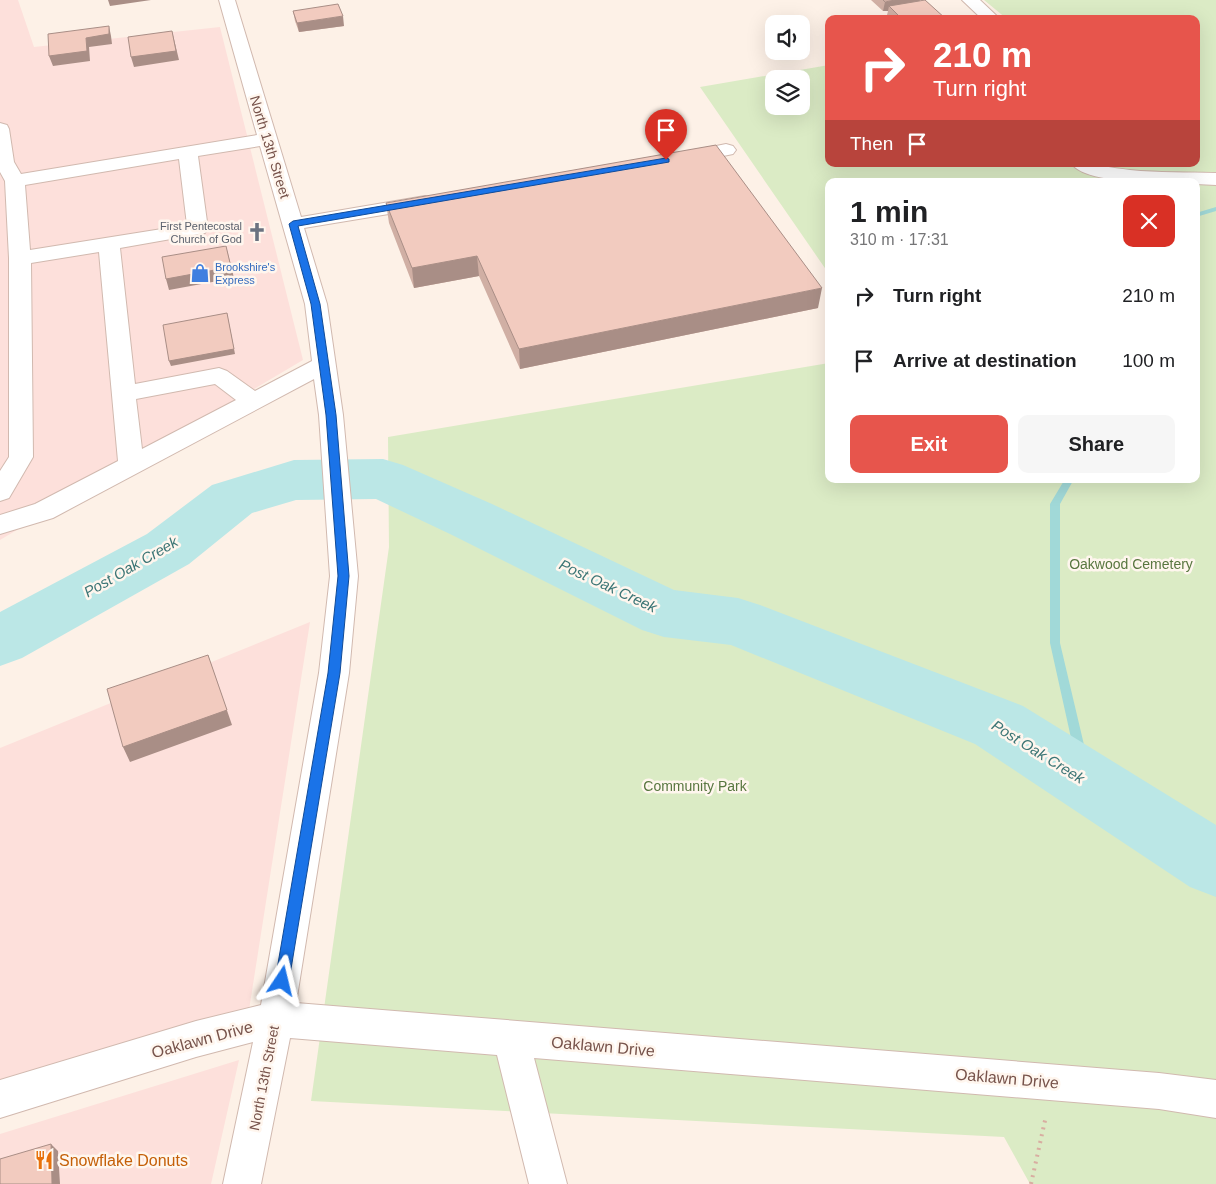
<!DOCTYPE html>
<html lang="en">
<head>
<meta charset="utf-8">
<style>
  :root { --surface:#fff; --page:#f6f6f6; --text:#202124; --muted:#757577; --accent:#e7554c }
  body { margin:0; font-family:Helvetica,sans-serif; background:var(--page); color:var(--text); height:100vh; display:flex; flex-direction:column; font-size:19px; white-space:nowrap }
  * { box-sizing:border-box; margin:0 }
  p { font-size:16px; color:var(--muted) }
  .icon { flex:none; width:28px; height:28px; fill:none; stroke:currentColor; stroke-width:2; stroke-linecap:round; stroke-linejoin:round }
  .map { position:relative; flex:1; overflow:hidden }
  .drawer { position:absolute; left:825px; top:178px; width:375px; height:305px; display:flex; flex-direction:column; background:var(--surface); border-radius:10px; box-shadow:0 5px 20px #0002 }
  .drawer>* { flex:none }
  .hud { position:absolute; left:825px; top:15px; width:375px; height:152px; border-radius:10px; box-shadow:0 5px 20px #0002; background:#e7554c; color:#fff; overflow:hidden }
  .fabs { position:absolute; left:765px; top:15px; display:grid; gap:10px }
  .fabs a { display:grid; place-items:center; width:45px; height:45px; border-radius:10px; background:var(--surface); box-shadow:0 5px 20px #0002; font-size:25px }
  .pin { position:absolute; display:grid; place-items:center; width:42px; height:42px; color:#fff; margin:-51px -21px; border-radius:50% 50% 50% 0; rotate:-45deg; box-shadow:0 0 5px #0007 }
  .pin .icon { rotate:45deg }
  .me { position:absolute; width:55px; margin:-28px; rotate:10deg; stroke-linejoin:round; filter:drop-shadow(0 0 4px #0008) }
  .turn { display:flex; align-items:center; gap:18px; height:105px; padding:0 25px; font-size:22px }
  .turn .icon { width:65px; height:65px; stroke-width:2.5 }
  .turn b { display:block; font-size:35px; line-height:42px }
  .then { display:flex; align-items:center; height:48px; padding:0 25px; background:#0003; gap:10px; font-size:19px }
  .round { display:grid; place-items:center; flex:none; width:52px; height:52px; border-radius:10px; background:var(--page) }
  .summary { display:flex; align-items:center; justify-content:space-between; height:85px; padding:0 25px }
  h1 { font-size:30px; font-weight:600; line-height:38px }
  .action { display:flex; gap:10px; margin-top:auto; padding:10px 25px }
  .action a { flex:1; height:58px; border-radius:10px; background:var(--accent); color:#fff; font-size:20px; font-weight:600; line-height:58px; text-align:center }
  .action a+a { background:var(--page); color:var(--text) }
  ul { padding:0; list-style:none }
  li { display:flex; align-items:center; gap:15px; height:65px; padding:0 25px }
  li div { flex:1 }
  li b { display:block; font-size:19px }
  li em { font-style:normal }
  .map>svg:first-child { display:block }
</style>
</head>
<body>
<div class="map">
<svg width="1216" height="1184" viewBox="0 0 1216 1184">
  <rect width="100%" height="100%" fill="#fdf1e7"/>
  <path fill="#fde0db" d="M0,0h18l16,47 186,-20 83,333 -303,180z
    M310,622l-61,388 -249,74v-336z
    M239,1060l-28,124h-211v-50z"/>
  <path fill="#dbebc5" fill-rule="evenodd" d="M984,0h232v1184h-186l-26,-47 -693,-36 78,-554 -1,-110 441,-74v116h367v-298h-367v93l-129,-187 129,-22v99h367v-145h-189zM774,79h27v27h-27z"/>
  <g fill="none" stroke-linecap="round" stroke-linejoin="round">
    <path fill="#a1d9d8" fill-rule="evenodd" d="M1216,207v4l-20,6v-4z
      M1065,479h9l-14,25v139l33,140 -2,3 -4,2 -4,-2 -2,-3 -31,-140v-139z"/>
    <path fill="#bbe7e6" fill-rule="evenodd" d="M383,459l20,6 89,39 182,86 64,8 22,7 263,101 193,119v72l-26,-10 -215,-143 -244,-99 -67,-8 -22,-7 -192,-96 -74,-35 -80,1 -44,13 -63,51 -167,94 -22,8v-54l147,-78 65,-49 82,-25z"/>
    <g stroke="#d1b9af" stroke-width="2">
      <path id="minor" d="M219,0h16l66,217 124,-21 7,2 3,4 -3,4 -7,2 -121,20 23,76 16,111 15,161 -9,97 -53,330 863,70 57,7v38l-57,-9 -625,-51 33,126h-38l-32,-129 -207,-17 -29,146h-38l30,-142 -57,15 -196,61v-38l196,-59 65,-16 58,-332 11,-97 -11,-161 -5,-36 -261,139 -53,16v-19l35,-11 83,-43 -19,-209 -68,11 2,194 -24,41 -9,3v-30l9,-14v-199l-4,-77 -5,-9v-49l7,2 2,4 5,33 7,12 236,-39zM260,146l45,158 7,57 -57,30 -28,-20 -8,-3 -84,16 -15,-136 85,-15 3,-4 -10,-73zM179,159l8,66 -157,25 -5,-65zM215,384l21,16 -94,49 -6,-50z
        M962,0h18l20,19h-18z
        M726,144l7,2 3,4 -3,4 -49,10 -7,-2 -3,-4 3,-4z
        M1072,164c22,-1 37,4 58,6 28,3 57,2 86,3v12l-20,-1v-3c-25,0 -109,5 -124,-17z"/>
    </g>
    <path stroke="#d8ada1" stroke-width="4" stroke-dasharray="2 5" stroke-linecap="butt" d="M1031,1184l15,-68"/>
    <use href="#minor" fill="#fff" fill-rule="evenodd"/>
  </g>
  <path fill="#d0afa4" d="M871,0h49l-1,1 27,18h-55l-4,-4 1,-4h-5z
    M293,11l51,15 -45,6 -4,-11z
    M386,203l432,105 -298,61 -41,-93 -65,12 -25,-65z"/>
  <path fill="#a98e86" d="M108,0h43l-41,6z
    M895,0h25l-2,6h-29l-1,5h-5l2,-9z
    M343,16l1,10 -45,6 -2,-9z
    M109,26l2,10 1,8 -23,3 1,14 -37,5 -4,-10z
    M172,31l7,29 -45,7 -3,-10z
    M226,246l8,32 -65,12 -3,-11z
    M477,256l2,20 -65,12 -2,-20z
    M822,288l-4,20 -298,61 -1,-20z
    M227,313l8,41 -64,12 -2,-5z
    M208,655l24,70 -102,37 -7,-15z
    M51,1144l7,7 2,33h-8z"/>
  <path fill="#f2cbbf" stroke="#a98e86" d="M883,0h12l-10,2z
    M925,0l21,19h-44l-13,-13z
    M338,4l5,12 -46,7 -4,-12z
    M109,26v8l-23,4 1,13 -38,5 -1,-22z
    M172,31l4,20 -45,6 -3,-20z
    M716,145l106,143 -303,61 -42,-93 -65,12 -26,-65z
    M226,246l5,21 -65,12 -4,-22z
    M227,313l7,36 -65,12 -6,-36z
    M208,655l19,55 -104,37 -16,-58z
    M51,1144l1,40h-52v-25z"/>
  <path fill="#1a73e8" stroke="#114b97" d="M666,158l3,1v3l-371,64 22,78 16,111 13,161 -9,97 -51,308 -2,5 -5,2 -5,-2 -2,-5 53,-308 10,-97 -12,-161 -15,-111 -22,-80 4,-3z"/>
  <defs>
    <g id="church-bare" transform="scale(1.5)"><path d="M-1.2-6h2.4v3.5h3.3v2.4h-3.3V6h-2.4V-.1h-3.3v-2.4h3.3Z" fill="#6b7280" stroke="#fff6ee" stroke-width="2.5" paint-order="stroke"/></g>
    <g id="shop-bare" transform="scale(1.5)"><path d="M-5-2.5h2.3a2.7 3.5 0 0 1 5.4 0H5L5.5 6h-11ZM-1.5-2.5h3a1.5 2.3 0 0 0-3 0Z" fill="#3f7fe0" stroke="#fff6ee" stroke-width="2.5" paint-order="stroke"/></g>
    <g id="restaurant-bare" transform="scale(1.5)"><path d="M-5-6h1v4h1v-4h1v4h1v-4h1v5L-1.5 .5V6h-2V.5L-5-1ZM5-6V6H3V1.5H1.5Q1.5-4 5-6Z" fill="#e8710a" stroke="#fff6ee" stroke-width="2.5" paint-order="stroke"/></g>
  </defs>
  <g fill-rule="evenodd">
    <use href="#church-bare" x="257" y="232"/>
    <use href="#shop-bare" x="200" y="273"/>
    <use href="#restaurant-bare" x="44" y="1160"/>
  </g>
  <g text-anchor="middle" stroke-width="5" stroke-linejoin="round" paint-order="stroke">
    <g font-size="11" fill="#5b616d" stroke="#fff6ee" text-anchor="end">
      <text x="242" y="230">First Pentecostal<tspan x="242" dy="13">Church of God</tspan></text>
    </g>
    <g font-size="11" fill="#366cbe" stroke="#fff6ee" text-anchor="start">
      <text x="215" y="271">Brookshire's<tspan x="215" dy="13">Express</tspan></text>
    </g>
    <g font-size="14" fill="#77534b" stroke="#fff6ee">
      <text transform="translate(270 147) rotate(73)" y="5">North 13th Street</text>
      <text transform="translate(264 1078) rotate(-79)" y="5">North 13th Street</text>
    </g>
    <g font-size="14" fill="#597740" stroke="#fff6ee">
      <text x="1131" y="569">Oakwood Cemetery</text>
      <text x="695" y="791">Community Park</text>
    </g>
    <g font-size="15" font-style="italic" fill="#3b7575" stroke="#fff6ee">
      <text transform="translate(131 567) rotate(-30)" y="5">Post Oak Creek</text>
      <text transform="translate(608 586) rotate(25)" y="5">Post Oak Creek</text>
      <text transform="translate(1038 752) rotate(32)" y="5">Post Oak Creek</text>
    </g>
    <g font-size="16" fill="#77534b" stroke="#fff6ee">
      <text transform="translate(202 1039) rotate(-15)" y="6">Oaklawn Drive</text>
      <text transform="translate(603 1046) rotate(5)" y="6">Oaklawn Drive</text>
      <text transform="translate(1007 1078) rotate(5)" y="6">Oaklawn Drive</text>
    </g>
    <g font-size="16" fill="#c56008" stroke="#fff6ee" text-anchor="start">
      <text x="59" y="1166">Snowflake Donuts</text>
    </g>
  </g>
</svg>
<div class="fabs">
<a><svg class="icon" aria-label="sound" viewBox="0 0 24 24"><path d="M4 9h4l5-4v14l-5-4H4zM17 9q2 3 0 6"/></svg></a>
<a><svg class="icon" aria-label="layers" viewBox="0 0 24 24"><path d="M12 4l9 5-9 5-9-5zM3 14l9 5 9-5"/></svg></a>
</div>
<div class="pin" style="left:666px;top:160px;background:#d93025"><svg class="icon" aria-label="arrive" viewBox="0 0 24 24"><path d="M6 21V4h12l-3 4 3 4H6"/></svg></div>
<svg class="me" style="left:282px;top:981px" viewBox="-20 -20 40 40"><path d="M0-17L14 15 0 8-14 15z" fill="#1a73e8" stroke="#fff" stroke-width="4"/></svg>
<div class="hud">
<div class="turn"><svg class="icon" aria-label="right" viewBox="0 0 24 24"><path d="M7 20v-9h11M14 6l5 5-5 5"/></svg><div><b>210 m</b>Turn right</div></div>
<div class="then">Then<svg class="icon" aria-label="arrive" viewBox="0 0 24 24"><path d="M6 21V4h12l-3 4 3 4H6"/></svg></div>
</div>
<section class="drawer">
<div class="summary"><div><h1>1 min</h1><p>310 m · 17:31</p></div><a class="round" style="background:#d93025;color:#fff"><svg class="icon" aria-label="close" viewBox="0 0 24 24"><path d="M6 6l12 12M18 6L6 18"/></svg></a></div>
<ul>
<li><svg class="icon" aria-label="right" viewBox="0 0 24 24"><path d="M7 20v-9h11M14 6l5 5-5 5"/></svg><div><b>Turn right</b></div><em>210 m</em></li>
<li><svg class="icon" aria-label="arrive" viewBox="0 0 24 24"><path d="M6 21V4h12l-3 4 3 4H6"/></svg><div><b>Arrive at destination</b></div><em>100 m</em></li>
</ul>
<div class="action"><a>Exit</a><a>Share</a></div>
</section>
</div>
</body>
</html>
